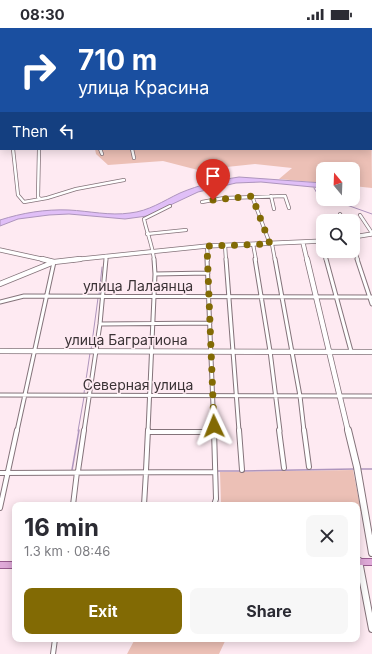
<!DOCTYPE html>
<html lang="en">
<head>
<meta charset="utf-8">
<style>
  :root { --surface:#fff; --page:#f7f7f7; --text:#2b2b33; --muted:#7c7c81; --accent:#826a04 }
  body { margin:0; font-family:Inter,sans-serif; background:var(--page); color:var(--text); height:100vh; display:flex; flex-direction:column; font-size:15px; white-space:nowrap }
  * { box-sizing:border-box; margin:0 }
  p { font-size:13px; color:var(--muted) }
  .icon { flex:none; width:22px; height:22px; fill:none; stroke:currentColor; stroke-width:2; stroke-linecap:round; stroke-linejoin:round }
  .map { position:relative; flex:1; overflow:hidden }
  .side { position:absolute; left:12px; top:474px; width:348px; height:140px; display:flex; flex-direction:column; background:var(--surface); border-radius:8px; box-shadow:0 2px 10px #0003 }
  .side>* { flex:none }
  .hud { position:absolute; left:0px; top:0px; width:372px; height:122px; box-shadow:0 2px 10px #0003; background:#1a4fa0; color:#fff; overflow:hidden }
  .needle { width:26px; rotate:341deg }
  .controls { position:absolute; left:316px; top:134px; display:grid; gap:8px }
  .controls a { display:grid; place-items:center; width:44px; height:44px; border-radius:8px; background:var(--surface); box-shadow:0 2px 10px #0003; font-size:20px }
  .pin { position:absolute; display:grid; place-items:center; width:34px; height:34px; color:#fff; margin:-41px -17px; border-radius:50% 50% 50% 0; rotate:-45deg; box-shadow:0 0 4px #0007 }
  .pin .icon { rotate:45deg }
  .me { position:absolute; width:44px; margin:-22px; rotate:358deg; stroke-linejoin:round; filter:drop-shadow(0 0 3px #0008) }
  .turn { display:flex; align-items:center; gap:14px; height:84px; padding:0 12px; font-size:18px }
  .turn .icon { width:52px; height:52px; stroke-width:2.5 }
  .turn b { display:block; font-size:28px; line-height:34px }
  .then { display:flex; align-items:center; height:38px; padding:0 12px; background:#0003; gap:8px; font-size:15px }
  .round { display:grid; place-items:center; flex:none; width:42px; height:42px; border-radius:8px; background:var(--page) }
  .head { display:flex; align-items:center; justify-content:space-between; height:68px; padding:0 12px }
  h1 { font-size:24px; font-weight:700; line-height:30px }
  .action { display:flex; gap:8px; margin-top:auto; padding:8px 12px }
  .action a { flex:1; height:46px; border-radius:8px; background:var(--accent); color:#fff; font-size:16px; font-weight:700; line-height:46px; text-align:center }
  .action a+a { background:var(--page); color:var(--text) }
  .status { display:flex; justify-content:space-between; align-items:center; height:28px; padding:0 20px; background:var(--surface); direction:ltr }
  .status svg { height:11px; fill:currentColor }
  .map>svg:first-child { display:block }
</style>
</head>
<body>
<div class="status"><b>08:30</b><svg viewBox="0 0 49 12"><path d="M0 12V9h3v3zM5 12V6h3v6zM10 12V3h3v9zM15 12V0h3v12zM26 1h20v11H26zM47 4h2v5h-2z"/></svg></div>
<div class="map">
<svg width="372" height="626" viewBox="0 0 372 626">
  <rect width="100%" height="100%" fill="#feeaf2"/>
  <path fill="#ecc0b6" d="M371,71l1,89 -19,-2v-17h-30v14l-44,-4 13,-11 -37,-4 -57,6 -35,-9 -55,4 -12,-11 -1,-5h276z
    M353,442l8,41h-4v-6h-136l-1,-33z
    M135,611h91l-7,15h-92z"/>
  <path fill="#e0bff7" stroke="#ae95bd" d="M239,149l84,6v5l-62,-6 -25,1 -38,9 -51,24 -22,3 -56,-5 -20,1 -31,4 -18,7v-6c22,-7 45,-11 69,-10 20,1 41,6 61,3 19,-2 33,-12 50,-20 19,-8 39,-13 59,-16z"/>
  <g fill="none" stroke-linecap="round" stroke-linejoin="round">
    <path stroke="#ae95bd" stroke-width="1" d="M314,160l4,7 5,1
      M330,171l42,15
      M99,267l3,-28
      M91,322l7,-52
      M84,365l6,-40
      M78,403l6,-34"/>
    <path stroke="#ae95bd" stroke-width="1.5" d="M359,441h13
      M72,442l7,-40
      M217,443h23
      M243,443l111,-2"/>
    <g stroke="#84737a" stroke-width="3">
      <path id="street-far3" d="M73,0h8"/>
    </g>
    <g stroke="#84737a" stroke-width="4">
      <path id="street-far2" d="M13,121l5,46 6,7 23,-4 29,-9 48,-9
        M39,121l-1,48 2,2
        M100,121l2,5
        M132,121l2,9
        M252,168l18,48
        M271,168l3,13
        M202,174l22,-4 61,-2 4,12
        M340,186l4,7
        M360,187l12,18
        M147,206l39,-4
        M322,214l1,5
        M253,216l3,16
        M272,216l3,16
        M225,217l1,15
        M207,218l1,14
        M353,218l5,14
        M324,223l2,9
        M106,232v-4
        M154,232c-1,-13 -7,-27 -10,-41l26,-13"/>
    </g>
    <g stroke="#84737a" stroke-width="5">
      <path id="street-far1" d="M207,231l7,172
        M226,231l13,172
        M255,231l15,92 10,80
        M275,231l25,137 4,35
        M326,231l25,92
        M357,231l15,45
        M155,246l53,-1
        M0,274l24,-6 348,1
        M100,296l110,-1
        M0,367l372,1
        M17,403l37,-169
        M84,403l16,-107 6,-65
        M148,403l7,-157 -1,-15"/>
    </g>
    <g stroke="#84737a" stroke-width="6">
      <path id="street" d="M214,402l2,69 -2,6
        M239,402l3,40
        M279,402l5,38
        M304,402l5,37
        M148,404h55
        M146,442l2,-40
        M78,443l6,-41
        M0,445l215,-1
        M73,477l4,-33
        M144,477l2,-33
        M0,480l17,-78
        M53,626l2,-15"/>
    </g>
    <g stroke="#84737a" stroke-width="5">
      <path id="secondary-far2" d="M353,209l19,-3
        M303,215l4,17
        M0,222l46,10
        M71,232l136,-14 116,-5"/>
    </g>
    <g stroke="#84737a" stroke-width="6">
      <path id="secondary-far1" d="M42,231l12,3
        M307,231l41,172
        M0,256l54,-22 26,-3
        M0,323l372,1"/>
    </g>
    <g stroke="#84737a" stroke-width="8">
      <path id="secondary" d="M348,402l9,37 15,86
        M359,533l13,68"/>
    </g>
    <g stroke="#975a8e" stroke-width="2">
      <path id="primary" d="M357,531h15v6h-15z
        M0,534h15v6h-15z"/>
    </g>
    <use href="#street-far3" stroke="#fff" stroke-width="2"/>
    <use href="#street-far2" stroke="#fff" stroke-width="2.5"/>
    <use href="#street-far1" stroke="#fff" stroke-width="3"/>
    <use href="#street" stroke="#fff" stroke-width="4"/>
    <use href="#secondary-far2" stroke="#fff" stroke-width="3.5"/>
    <use href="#secondary-far1" stroke="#fff" stroke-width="4.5"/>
    <use href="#secondary" stroke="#fff" stroke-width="6"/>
    <use href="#primary" fill="#dfa9d8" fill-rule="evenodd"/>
  </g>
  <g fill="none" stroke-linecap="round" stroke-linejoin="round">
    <path stroke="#826a04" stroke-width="7" stroke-dasharray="0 12.6" d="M213,172l39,-4 18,48 -63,2 7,180"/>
  </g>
  <g text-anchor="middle" stroke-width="3" stroke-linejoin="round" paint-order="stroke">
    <g font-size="14" fill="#3a3235" stroke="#feeaf2">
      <text x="138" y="263">улица Лалаянца</text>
      <text x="126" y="317">улица Багратиона</text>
      <text x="138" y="362">Северная улица</text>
    </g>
  </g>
</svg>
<div class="controls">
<a><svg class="needle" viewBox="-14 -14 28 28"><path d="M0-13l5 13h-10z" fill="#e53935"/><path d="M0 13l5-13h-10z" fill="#7c7c81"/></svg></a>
<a><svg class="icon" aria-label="search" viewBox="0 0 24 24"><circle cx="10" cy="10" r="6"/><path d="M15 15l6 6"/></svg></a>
</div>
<div class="pin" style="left:213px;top:172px;background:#d93025"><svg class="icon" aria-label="arrive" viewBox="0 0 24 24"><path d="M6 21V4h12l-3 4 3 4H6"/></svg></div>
<svg class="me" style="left:214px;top:398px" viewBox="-20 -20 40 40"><path d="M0-17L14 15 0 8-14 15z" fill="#826a04" stroke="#fff" stroke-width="4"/></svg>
<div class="hud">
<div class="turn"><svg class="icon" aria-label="right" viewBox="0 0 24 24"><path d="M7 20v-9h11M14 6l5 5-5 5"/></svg><div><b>710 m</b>улица Красина</div></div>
<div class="then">Then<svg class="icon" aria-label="left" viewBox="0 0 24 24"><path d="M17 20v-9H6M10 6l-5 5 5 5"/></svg></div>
</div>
<section class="side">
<div class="head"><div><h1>16 min</h1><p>1.3 km · 08:46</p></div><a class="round"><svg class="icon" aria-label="close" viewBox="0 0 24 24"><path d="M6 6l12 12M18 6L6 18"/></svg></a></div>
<div class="action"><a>Exit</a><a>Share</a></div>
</section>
</div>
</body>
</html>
